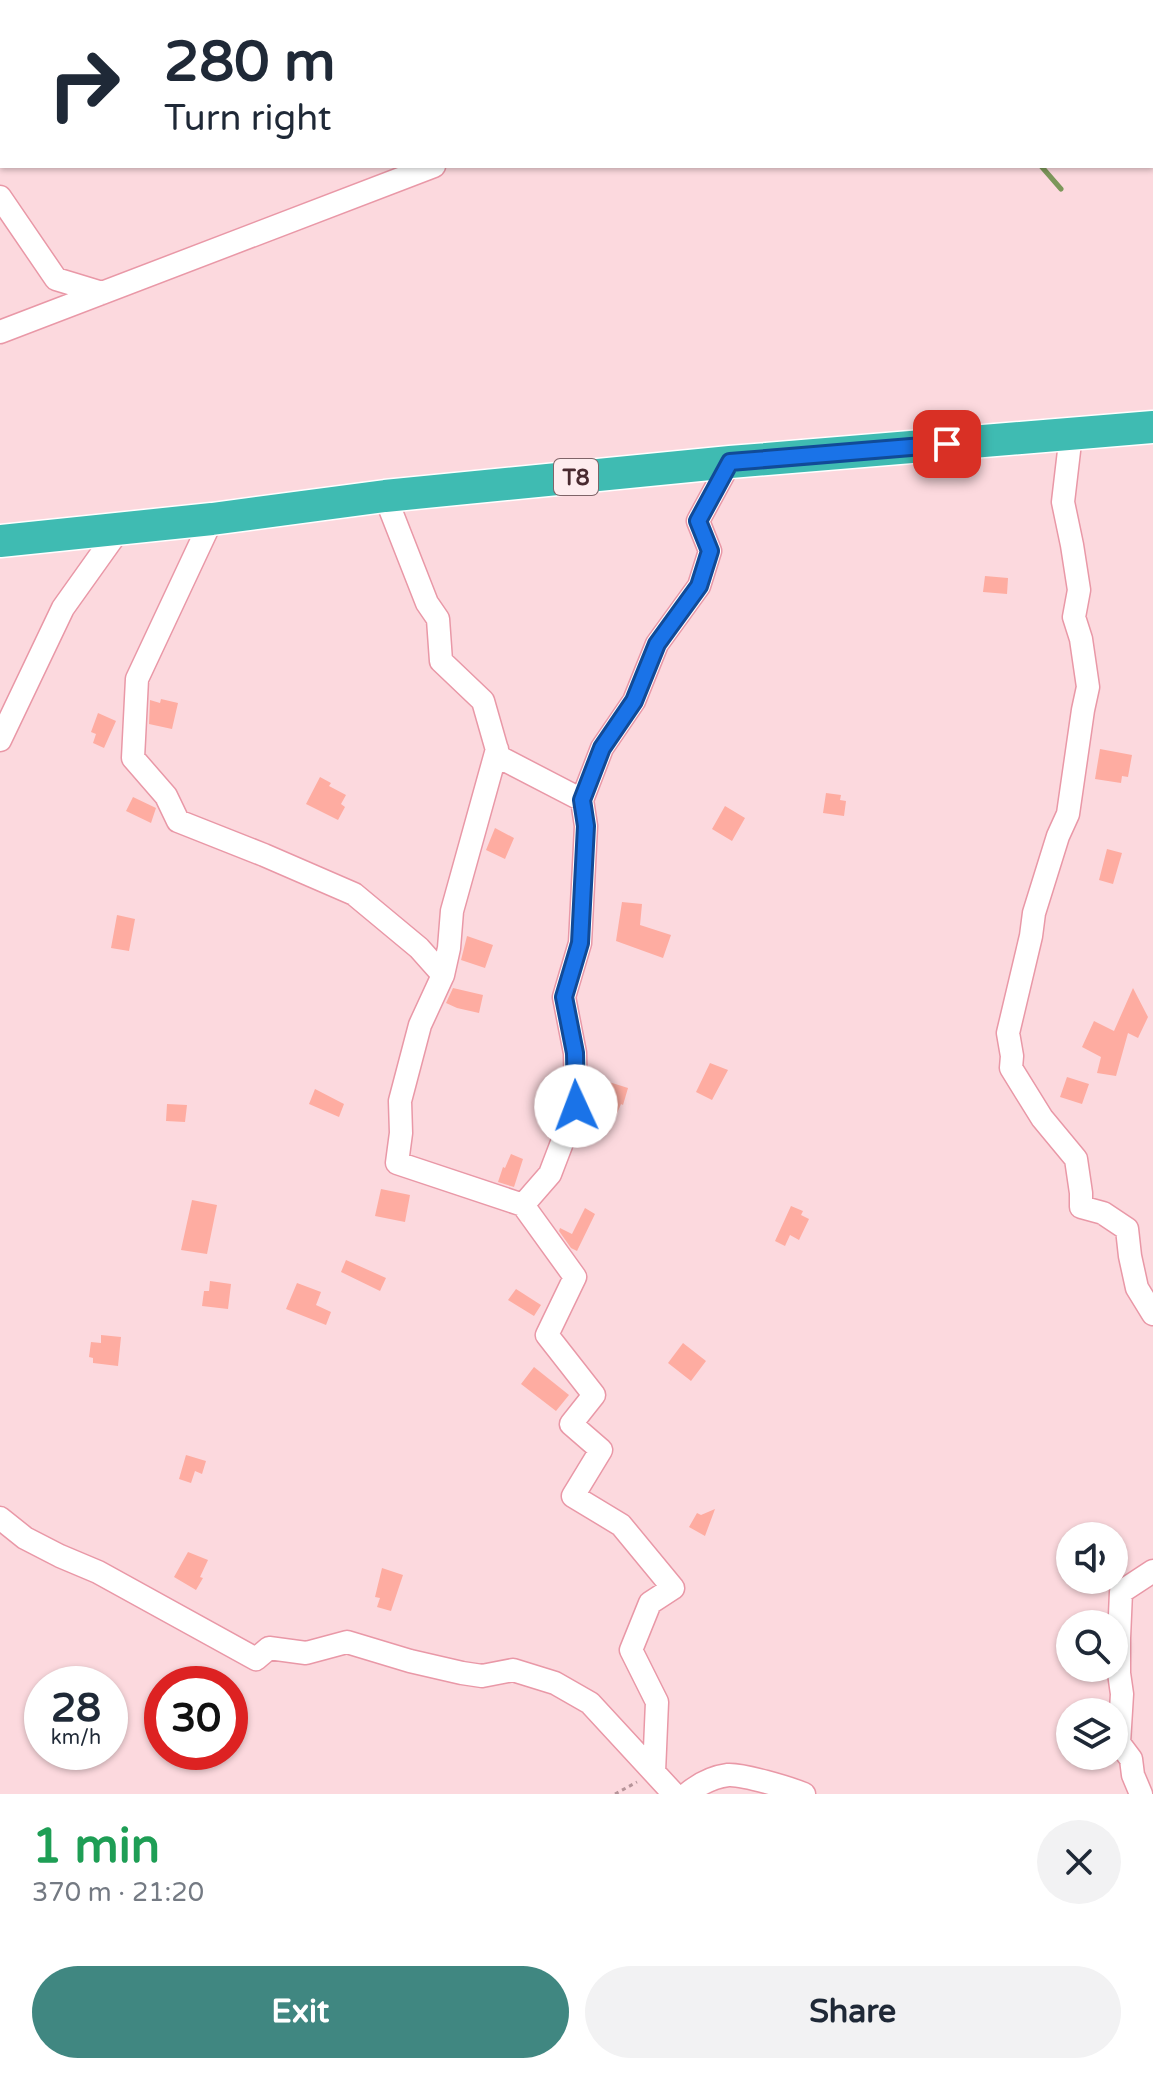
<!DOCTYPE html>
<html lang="en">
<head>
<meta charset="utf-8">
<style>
  :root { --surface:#fff; --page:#f2f2f3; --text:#1f2937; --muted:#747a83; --accent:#408781 }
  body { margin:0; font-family:"Varela Round",sans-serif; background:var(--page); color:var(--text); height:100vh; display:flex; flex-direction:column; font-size:30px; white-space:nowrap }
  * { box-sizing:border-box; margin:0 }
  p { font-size:26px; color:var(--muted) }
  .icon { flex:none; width:44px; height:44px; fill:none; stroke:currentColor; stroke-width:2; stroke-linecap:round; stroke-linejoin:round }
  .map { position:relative; height:1794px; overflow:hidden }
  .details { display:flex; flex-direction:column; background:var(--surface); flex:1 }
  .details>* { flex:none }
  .top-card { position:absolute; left:0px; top:0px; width:1154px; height:168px; box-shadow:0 2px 6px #0004; background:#fff; color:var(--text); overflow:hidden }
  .controls { position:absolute; left:1056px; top:1522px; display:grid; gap:16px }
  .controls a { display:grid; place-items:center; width:72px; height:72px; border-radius:50%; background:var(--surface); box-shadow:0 2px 6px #0004; font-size:40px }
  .speed { position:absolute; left:24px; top:1666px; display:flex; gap:16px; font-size:40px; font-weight:700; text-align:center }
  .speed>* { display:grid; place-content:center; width:104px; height:104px; border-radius:50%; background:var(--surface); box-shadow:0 2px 6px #0004; line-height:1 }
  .speed small { font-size:20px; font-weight:400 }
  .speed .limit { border:12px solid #d22; background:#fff; color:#111 }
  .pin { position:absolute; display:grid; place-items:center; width:68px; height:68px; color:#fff; margin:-34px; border-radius:16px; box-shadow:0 4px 12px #0006 }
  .me { position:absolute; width:88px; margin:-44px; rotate:358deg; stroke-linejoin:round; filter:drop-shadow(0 0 6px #0008) }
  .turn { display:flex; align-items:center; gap:28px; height:168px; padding:0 32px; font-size:36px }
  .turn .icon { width:104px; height:104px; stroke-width:2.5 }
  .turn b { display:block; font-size:56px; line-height:68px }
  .round { display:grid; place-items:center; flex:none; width:84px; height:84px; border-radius:42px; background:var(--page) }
  .head { display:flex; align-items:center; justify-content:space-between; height:136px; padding:0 32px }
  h1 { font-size:48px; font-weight:800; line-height:60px; color:#1e9e55 }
  .button { display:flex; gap:16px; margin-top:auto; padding:16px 32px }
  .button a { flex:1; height:92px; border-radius:48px; background:var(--accent); color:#fff; font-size:32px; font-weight:800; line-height:92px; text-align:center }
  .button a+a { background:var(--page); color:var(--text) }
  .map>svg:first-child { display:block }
</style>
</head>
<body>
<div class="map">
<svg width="1153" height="1794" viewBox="0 0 1153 1794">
  <rect width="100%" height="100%" fill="#fcd9de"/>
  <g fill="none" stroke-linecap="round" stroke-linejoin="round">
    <path stroke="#7c975a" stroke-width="5" d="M626,0l3,2
      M1041,166l20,23"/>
  </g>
  <path fill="#feaca1" d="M985,576l23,2 -1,16 -24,-2z
    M161,699l17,4 -6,26 -23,-5 1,-24 10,3z
    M98,713l18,8 -12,27 -11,-5 3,-9 -5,-2z
    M1100,749l32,6 -4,22 -6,-1 -1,7 -26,-4z
    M320,777l11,6 -2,3 17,9 -5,9 4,3 -7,13 -32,-16z
    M826,793l15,2 -1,5 6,1 -2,15 -21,-3z
    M133,797l23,11 -5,15 -25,-12z
    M725,806l20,12 -13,23 -20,-12z
    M495,828l19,10 -9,21 -19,-9z
    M1107,849l15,4 -9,31 -14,-4z
    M622,902l20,2 -2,21 31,10 -8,23 -47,-17z
    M117,915l18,4 -6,32 -18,-3z
    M467,936l26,9 -8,23 -24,-8z
    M453,988l30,7 -4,18 -22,-5 -11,-5z
    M1133,988l15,29 -10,21 -10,-5 -12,43 -19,-3 4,-16 -19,-10 12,-26 20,10z
    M710,1063l18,7 -16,30 -16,-8z
    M590,1076l38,12 -5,17 -2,-1 -12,28 -19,-8 12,-28 -12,-1z
    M1067,1077l22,7 -7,20 -22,-7z
    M315,1089l29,15 -5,13 -30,-13z
    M167,1104l20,1 -2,17 -19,-1z
    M511,1154l12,5 -9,28 -16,-5 5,-15 2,1z
    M381,1189l29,6 -5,27 -30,-6z
    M192,1200l25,5 -10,49 -26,-4z
    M791,1206l12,5 -2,4 8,4 -10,21 -9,-5 -5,11 -10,-5z
    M585,1208l10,6 -18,37 -6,-3 -12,-17 1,-3 12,6z
    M346,1260l40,18 -6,13 -39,-19z
    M210,1281l21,3 -3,25 -26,-3 2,-15h5z
    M297,1283l24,9 -5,13 15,7 -5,13 -40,-16z
    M516,1289l25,16 -7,11 -26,-16z
    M101,1335l20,2 -3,29 -25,-3v-5l-4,-1 2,-15 10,1z
    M683,1343l23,18 -15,20 -23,-18z
    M534,1367l35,28 -13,16 -35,-27z
    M186,1455l20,6 -4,13 -7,-3 -4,12 -12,-4z
    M715,1509l-10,27 -16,-9 8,-14 4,2z
    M188,1552l20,8 -8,17 3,1 -7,12 -22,-13z
    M382,1568l21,7 -12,36 -14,-4 3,-9 -5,-1z"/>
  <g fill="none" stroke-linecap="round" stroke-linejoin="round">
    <g stroke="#e998a7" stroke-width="25">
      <path id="minor" d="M399,0l1,2
        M870,2l5,-2
        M0,18l2,-5
        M0,197l56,82 46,14
        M0,332l434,-166
        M1071,434l-8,68 9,43 7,45 -5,27 7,22 7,48 -5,23 -15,104 -10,22 -24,77 -3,23 -23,97 4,23 -1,12 31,50 34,41 5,34v14l22,6 24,16 3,27 7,32 16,26
        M385,496l42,107 11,16 3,42 42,40 16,56 83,43
        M212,519l-75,160 -4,79 33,38 12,25 86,34 90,39 65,54 24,27 -23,50 -20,76 1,32 -4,30 126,42 27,-31 26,-68 -1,-53 -11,-56 16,-54 6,-117 -4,-26 20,-52 32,-47 23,-57 42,-58 11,-35 -12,-30 32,-59
        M0,740l63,-132 57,-80
        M443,975l6,-27 3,-37 45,-162
        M523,1205l52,72 -28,58 47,60 -23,29 30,26 -28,46 48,29 52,63 -23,15 -19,47 26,52 -3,70
        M0,1518l25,20 35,18 38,16 158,87 13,-11 37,5 41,-11 63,19 52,12 20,3 31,-6 42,13 35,20 84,91
        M687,1794c12,-10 26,-17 41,-19 15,-1 61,13 76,19
        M1141,1794l-8,-19 -2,-16 -12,-16 3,-49 -3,-21v-35l2,-46 32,-21"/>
    </g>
    <g stroke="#fff" stroke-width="35">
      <path id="highway" d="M0,541l212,-22 173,-23 345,-34 423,-35"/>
    </g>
    <path stroke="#b69499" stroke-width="3" stroke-dasharray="4 4" stroke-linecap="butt" d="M615,1794l22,-12"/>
    <use href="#minor" stroke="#fff" stroke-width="22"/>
    <use href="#highway" stroke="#3fbbb2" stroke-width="32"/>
  </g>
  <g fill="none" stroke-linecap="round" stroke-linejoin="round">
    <g stroke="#114b97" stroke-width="20">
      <path id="route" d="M576,1106l-1,-53 -11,-56 16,-54 6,-117 -4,-26 20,-52 32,-47 23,-57 42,-58 11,-35 -12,-30 32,-59 217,-18"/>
    </g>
    <use href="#route" stroke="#1a73e8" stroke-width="14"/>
  </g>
  <g text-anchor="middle" stroke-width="6" stroke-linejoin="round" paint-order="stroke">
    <rect fill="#feecee" stroke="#7f6468" stroke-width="2" x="554" y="459" width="44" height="36" rx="6"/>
    <g font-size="22" font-weight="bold" fill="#49292f">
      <text x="576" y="485">T8</text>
    </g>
  </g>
</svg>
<div class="controls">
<a><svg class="icon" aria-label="sound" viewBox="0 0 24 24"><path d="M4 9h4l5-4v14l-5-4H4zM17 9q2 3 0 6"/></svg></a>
<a><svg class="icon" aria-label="search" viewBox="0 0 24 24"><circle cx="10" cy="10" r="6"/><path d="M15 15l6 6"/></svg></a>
<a><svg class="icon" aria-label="layers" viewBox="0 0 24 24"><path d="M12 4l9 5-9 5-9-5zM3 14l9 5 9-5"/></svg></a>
</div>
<div class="speed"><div>28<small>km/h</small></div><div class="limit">30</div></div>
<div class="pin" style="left:947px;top:444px;background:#d93025"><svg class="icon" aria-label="arrive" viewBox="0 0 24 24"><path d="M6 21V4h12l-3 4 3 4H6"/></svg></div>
<svg class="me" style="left:576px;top:1106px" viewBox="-20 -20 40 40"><circle r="19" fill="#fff"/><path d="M0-13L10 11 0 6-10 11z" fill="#1a73e8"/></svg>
<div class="top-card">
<div class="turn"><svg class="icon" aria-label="right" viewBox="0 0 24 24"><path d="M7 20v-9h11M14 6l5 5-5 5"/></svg><div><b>280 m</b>Turn right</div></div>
</div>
</div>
<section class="details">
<div class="head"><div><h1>1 min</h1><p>370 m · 21:20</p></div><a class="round"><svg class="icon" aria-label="close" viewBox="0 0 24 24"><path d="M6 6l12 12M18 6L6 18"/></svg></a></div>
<div class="button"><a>Exit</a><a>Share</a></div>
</section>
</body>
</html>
